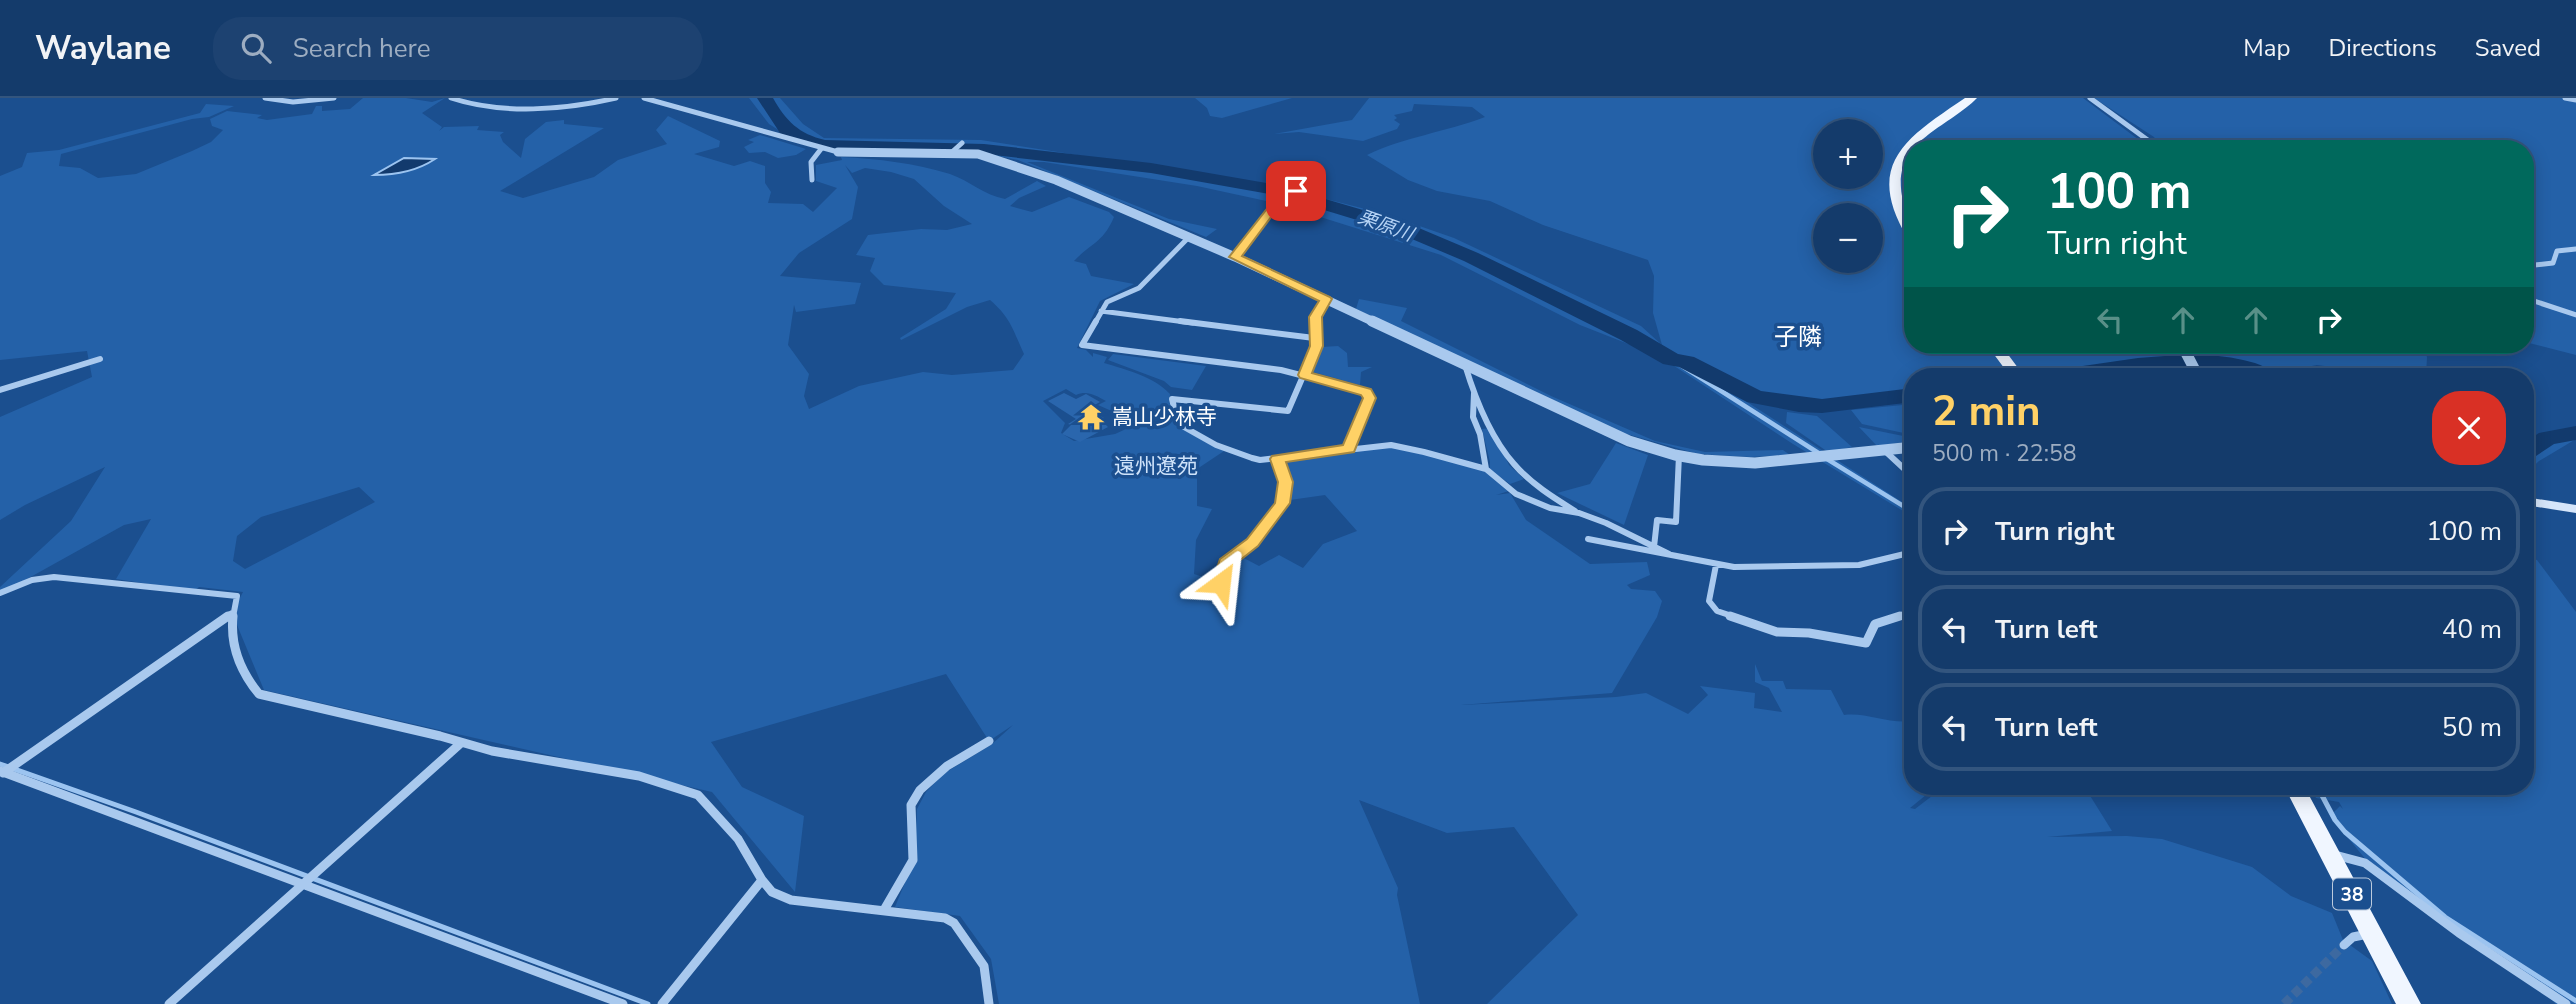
<!DOCTYPE html>
<html lang="en">
<head>
<meta charset="utf-8">
<style>
  :root { --surface:#143b6b; --page:#1d4271; --text:#f1f3f6; --muted:#9dadc1; --line:#33557e; --accent:#ffd166 }
  body { margin:0; font-family:"Nunito Sans","Noto Sans JP",sans-serif; background:var(--page); color:var(--text); height:100vh; display:flex; flex-direction:column; font-size:26px; white-space:nowrap }
  * { box-sizing:border-box; margin:0 }
  p { font-size:23px; color:var(--muted) }
  .icon { flex:none; width:38px; height:38px; fill:none; stroke:currentColor; stroke-width:2; stroke-linecap:round; stroke-linejoin:round }
  .map { position:relative; flex:1; overflow:hidden }
  .side { position:absolute; left:1904px; top:270px; width:630px; height:427px; display:flex; flex-direction:column; background:var(--surface); border-radius:28px; box-shadow:0 4px 18px #0003,0 0 0 2px var(--line) }
  .side>* { flex:none }
  .top-card { position:absolute; left:1904px; top:42px; width:630px; height:214px; border-radius:28px; box-shadow:0 4px 18px #0003,0 0 0 2px var(--line); background:#00695c; color:#fff; overflow:hidden }
  .fabs { position:absolute; left:1813px; top:21px; display:grid; gap:14px }
  .fabs a { display:grid; place-items:center; width:70px; height:70px; border-radius:50%; background:var(--surface); box-shadow:0 4px 18px #0003,0 0 0 2px var(--line); font-size:35px }
  .pin { position:absolute; display:grid; place-items:center; width:60px; height:60px; color:#fff; margin:-30px; border-radius:14px; box-shadow:0 4px 10px #0006 }
  .me { position:absolute; width:77px; margin:-38px; rotate:30deg; stroke-linejoin:round; filter:drop-shadow(0 0 5px #0008) }
  .turn { display:flex; align-items:center; gap:24px; height:147px; padding:0 28px; font-size:32px }
  .turn .icon { width:91px; height:91px; stroke-width:2.5 }
  .turn b { display:block; font-size:49px; line-height:60px }
  .lanes { display:flex; align-items:center; height:66px; padding:0 28px; background:#0003; justify-content:center; gap:35px; direction:ltr }
  .lanes .off { opacity:.35 }
  .round { display:grid; place-items:center; flex:none; width:74px; height:74px; border-radius:28px; background:var(--page) }
  .overview { display:flex; align-items:center; justify-content:space-between; height:119px; padding:0 28px }
  h1 { font-size:42px; font-weight:700; line-height:52px; color:var(--accent) }
  ul { padding:0; list-style:none }
  li { display:flex; align-items:center; gap:21px; height:88px; margin:0 14px 10px; padding:0 14px; border:4px solid var(--line); border-radius:28px }
  li div { flex:1 }
  li b { display:block; font-size:26px }
  li em { font-style:normal }
  header { display:flex; align-items:center; gap:42px; box-sizing:border-box; height:98px; padding:0 35px; background:var(--surface); border-bottom:2px solid var(--line) }
  header strong { font-size:33px }
  nav { display:flex; gap:38px; margin-inline-start:auto; font-size:24px }
  .search { width:490px; height:63px; background:var(--page); display:flex; align-items:center; gap:18px; box-sizing:border-box; padding:0 24px; border-radius:28px; color:var(--muted); font-size:26px }
  .map>svg:first-child { display:block }
</style>
</head>
<body>
<header>
<strong>Waylane</strong>
<div class="search"><svg class="icon" aria-label="search" viewBox="0 0 24 24"><circle cx="10" cy="10" r="6"/><path d="M15 15l6 6"/></svg>Search here</div>
<nav><a>Map</a><a>Directions</a><a>Saved</a></nav>
</header>
<div class="map">
<svg width="2576" height="906" viewBox="0 0 2576 906">
  <rect width="100%" height="100%" fill="#1b4f8f"/>
  <path fill="#2461a8" fill-rule="evenodd" d="M363,0h43l26,4 13,-4 -23,15 20,14 -3,4 5,-4 35,-1 -2,4 27,2 -4,3 3,7 18,16 4,-19 21,-17 18,-2v4l40,4 -104,63 23,7 71,-21 24,-17 49,-16 -11,-14 12,-14 52,25 -1,6 -25,7 40,12 16,-5 15,5v17l6,9 -3,11 35,1 10,8 24,-24 -21,-7v-16l26,-5 -1,-3c38,2 73,6 109,17 20,7 34,21 55,25l32,-18 9,5 -27,12 -9,8 22,6 37,-15 40,15 5,5c-11,26 -22,25 -40,44l12,3 5,12 43,8 -34,17 -23,47 9,2 7,7v-4l14,4 -3,6c23,7 49,13 66,31 -3,29 34,45 54,57l-27,18v37l15,3 -16,31 -2,34 25,8 7,-19 12,-8 21,11 20,-11 24,13 20,-24 34,-13 -32,-36 -42,6 2,-20 -6,-19 34,-8 75,-9 98,24 26,21 -16,5 14,-2 16,27 64,44 57,-2 3,13 -23,10 4,4 24,2 7,10 -5,16 -45,76 -151,12 155,-8 30,-4 42,21 20,-19 -8,-9 55,7 -1,15 28,4 -13,-24 -14,-6v-18l7,17h21l3,8 45,1 13,25c22,-3 43,9 69,6v65h24l-27,22 5,1 30,-23h139l28,45 -65,6 80,-1 35,3 90,28 39,29 41,17 11,27 29,21 20,43h-905l91,-89 -64,-88 -67,6 -88,-33 39,88 -1,7 23,109h-421l-8,-45 -31,-43 -65,-9 20,-49 2,-49 9,-17 17,-18 48,-29 22,-20 -24,16 -43,-67 -235,68 31,45 62,29 -9,76 -83,-100 -448,-102 -32,-77 11,-21 -44,-5 -5,4 -78,-12 35,-60 -27,6 -124,69v-7l71,-66 34,-54 -80,38 -25,15v-103l92,-40 -5,-26 -87,9v-184l22,-9 5,-14 32,-3 141,-37 6,-9 28,2 -25,11 -17,2 -131,35 -2,12 21,2 18,10 38,-4 56,-23 19,-9 12,-12 -11,-4 -2,-7 17,-8 35,4 -5,3 10,2 45,-6 4,-8h6v5l28,-2zM845,67l7,8 13,-5 26,4 23,7 30,27 28,18 -25,6 -26,-1 -53,6 -12,20 19,3 -5,13 14,14 72,8 -10,16 -46,29 1,2 66,-33 23,-7c21,18 23,30 34,54l-11,16 -61,5 -29,-3 -64,14 -50,23 -5,-13 5,-22 -21,-29 6,-40 2,7 59,-8 6,-21 -81,-7 19,-23 53,-34 6,-32zM1066,291l10,6c11,-5 19,0 30,6l-8,4 41,18 -24,11 -41,7 -13,-8 4,-10 -22,-22zM359,389l16,15 -130,67 -12,-8 4,-25 24,-19z
    M749,0h31l23,26 21,14 157,2 290,45 114,29 69,24 187,88 21,19 -9,-32 1,-37 -6,-16 -105,-35 -53,-24 -53,-10 -29,-11 -41,-25c37,-18 79,-23 118,-38l-13,-10 -58,-3 -2,7 -18,4 3,3 -3,2 6,4 -3,5 -34,12 -64,-9 -25,2 78,-14 17,-22h714l68,51h-238v196h269l3,12 -153,19h-119v14l-117,13 -40,-8 -62,-31 33,25 186,120v8l-120,-73 -134,-88 -79,-31 -139,-70 -165,-52 -79,-17 -153,-24h-17l142,57 48,10 -11,8 -188,-77 -46,-9 -144,-3 -32,-7 -27,-17zM1825,33h46v46h-46zM1825,117h46v46h-46z
    M1195,0h97l-70,20 -12,-2 -3,-8z
    M2094,0h482v257l-51,-13v-193h-362l-9,-12z
    M760,37l46,14 -10,6 -18,3 -13,-6 -16,1 -5,-6 10,-5 -6,-2z
    M1359,201l48,9 -6,13 150,75 104,45 50,11 78,-2 7,5 -40,2 -52,-3 -75,-21 -267,-124z
    M2191,247h231l5,12 -1,19h-59l-5,-5 -45,-6 -37,7 -53,-3 -23,-5 -2,-8z
    M1338,248l9,7 1,14h24l-11,5 -1,13 -47,-13 9,-25z
    M1113,256l93,12 -14,24 -21,-3 -7,-6 -56,-21z
    M1913,306v31l-51,-11 -11,-14z
    M1787,314l30,4 35,31 -24,5 -42,-29z
    M1859,329l54,11v3l-36,5z
    M1491,330l18,37 15,14 -14,5 -20,-14v-8l-8,-33z
    M2576,331v10l-37,22 -14,13v-29l3,-3z
    M1616,345l32,12 -24,70 -67,-32 33,-9z
    M2525,458l12,4 39,52v392h-20l-29,-26 -13,-19 -48,-20 -99,-78 -37,-45 10,-10 3,3 -4,-7 -23,-4 -7,-12h216z"/>
  <path fill="#123a6d" stroke="#9cc4f0" stroke-width="2" d="M404,60l31,1c-18,12 -39,16 -61,16z"/>
  <g fill="none" stroke-linecap="round" stroke-linejoin="round">
    <path stroke="#9cc4f0" stroke-width="4.5" d="M1671,261l149,95
      M1827,361l86,53"/>
    <path stroke="#9cc4f0" stroke-width="5" d="M0,666l136,48 512,192
      M2317,688l18,34 10,12 100,85 131,84"/>
    <path fill="#123a6d" fill-rule="evenodd" d="M757,0h16c13,23 26,36 52,42l159,4 167,19 127,22 129,38 71,30 159,77 41,24 16,3 67,34 61,8 91,-11v14l-91,11 -23,-1 -52,-10 -68,-35 -16,-3 -42,-24 -157,-79 -71,-30 -118,-36 -124,-22 -167,-19 -144,-2 -27,-5 -16,-4 -17,-10z
      M2192,256c21,1 71,4 84,22 -29,1 -56,-9 -85,-9 -47,0 -92,11 -140,9l3,-5 8,-2 76,-11z
      M2576,328v14l-22,4 -21,14 -8,2v-18l14,-9z"/>
  </g>
  <path fill="#2a66ad" d="M1064,295l12,6 10,-5 14,8 -13,7 17,9 -3,2 7,7 -28,15 -18,-8 9,-9 -3,-1 8,-5 -28,-18z"/>
  <g fill="none" stroke-linecap="round" stroke-linejoin="round">
    <path stroke="#3d69a0" stroke-width="9" stroke-dasharray="9 4.5" stroke-linecap="butt" d="M2284,906l60,-59"/>
    <path stroke="#a9c9ee" stroke-width="5" d="M265,0l28,4 41,-4
      M451,0c51,17 113,12 165,0
      M644,0l194,54
      M2090,0l70,51
      M2565,0l11,2
      M952,54l10,-9
      M812,82l-1,-18 10,-13
      M1235,159l41,-54 19,-12
      M2525,168l28,-3 4,-12 19,-2
      M2525,200l51,17
      M1101,213l92,12
      M1095,225l12,-21 32,-14 50,-51
      M1315,225v-6l11,-18"/>
    <path stroke="#a9c9ee" stroke-width="6" d="M1096,223l-14,24 199,25 85,22 3,6 -21,51
      M1180,223l134,17
      M1315,223l1,25 -28,65 -116,-12 5,20 7,8 32,18 36,13 8,2 131,-15 33,7 62,17 30,25 34,14 29,5 27,10 63,31
      M1465,267c10,33 26,73 49,99 16,19 40,34 61,47
      M0,292l100,-31
      M1474,295l-1,24 7,17 6,35
      M1884,352l29,27
      M1588,441l146,28 125,-2 54,-13
      M1654,449l3,-27 19,2 3,-67
      M1716,467l-7,36 8,10 18,6
      M0,495l32,-13 22,-3 183,19 -4,21
      M1215,504l11,-39 26,-20 30,-40 4,-21 -8,-23
      M226,519l6,-4
      M1895,519l18,-6"/>
    <path stroke="#a9c9ee" stroke-width="9" d="M233,518c-3,29 7,55 26,78l181,42 52,15 147,25 59,19 40,44 24,41 -100,124
      M1730,518l47,16 32,1 57,10 9,-19 25,-8
      M0,673l623,233
      M3,675l225,-157
      M2335,757l30,8 94,70 107,71
      M762,782l10,12 19,8 154,18 9,5 30,43 5,38
      M884,812l29,-50 -2,-55 9,-15 27,-24 42,-25
      M2344,847l9,-8 15,-3
      M169,906l292,-261"/>
    <path stroke="#a9c9ee" stroke-width="9" d="M838,54l140,2 78,26 179,77 141,66"/>
    <path stroke="#a9c9ee" stroke-width="11" d="M1372,223l257,120 46,14 28,5 52,3 158,-16
      M2184,251l14,27"/>
    <path fill="#d6e6fa" fill-rule="evenodd" d="M2525,399l51,8v8l-51,-8z"/>
    <path fill="#f0f6ff" fill-rule="evenodd" d="M1965,0h12c-27,28 -80,42 -76,90 1,20 12,30 12,52l-5,-1c-45,-75 -2,-101 57,-141z
      M1987,247h14l23,31h-14z
      M2284,688h20l117,218h-25z"/>
  </g>
  <path fill="#ffd166" stroke="#a68842" stroke-width="2" d="M1292,90l9,3 -21,14 -38,51 88,41 2,2 -10,18 1,29 -11,27 59,16 5,9 -22,54 -68,10 7,20 -3,21 -32,43 -24,19 -5,18 -8,5 -9,-5 8,-24 27,-20 28,-36 3,-21 -8,-23 2,-3 71,-11 20,-47 -2,-3 -61,-17 -2,-3 12,-29 -1,-29 10,-16 -90,-44 44,-56z"/>
  <defs>
    <g id="temple-bare" transform="scale(2.1)"><path d="M0-6L5-2H3V0L6.5 2.5H4V6H1.5V3h-3V6H-4V2.5H-6.5L-3 0V-2H-5Z" fill="#ffd166" stroke="#1b4f8f" stroke-width="2.5" paint-order="stroke"/></g>
  </defs>
  <g fill-rule="evenodd">
    <use href="#temple-bare" x="1091" y="319"/>
  </g>
  <g text-anchor="middle" stroke-width="7" stroke-linejoin="round" paint-order="stroke">
    <g font-size="19" font-style="italic" fill="#b5d3f5" stroke="#1b4f8f">
      <text transform="translate(1386 127) rotate(20)" y="7">栗原川</text>
    </g>
    <rect fill="#1b4f8f" stroke="#bbcadd" stroke-width="2" x="2333" y="780.5" width="38" height="31" rx="5"/>
    <g font-size="19" font-weight="bold" fill="#fff">
      <text x="2352" y="803">38</text>
    </g>
    <g font-size="21" fill="#fff" stroke="#1b4f8f" text-anchor="start">
      <text x="1112" y="326">嵩山少林寺</text>
    </g>
    <g font-size="21" fill="#cfe3fa" stroke="#1b4f8f">
      <text x="1156" y="375">遠州遼苑</text>
    </g>
    <g font-size="24" fill="#fff" stroke="#1b4f8f">
      <text x="1798" y="247">子隣</text>
    </g>
  </g>
</svg>
<div class="fabs">
<a>+</a>
<a>−</a>
</div>
<div class="pin" style="left:1296px;top:93px;background:#d93025"><svg class="icon" aria-label="arrive" viewBox="0 0 24 24"><path d="M6 21V4h12l-3 4 3 4H6"/></svg></div>
<svg class="me" style="left:1221px;top:485px" viewBox="-20 -20 40 40"><path d="M0-17L14 15 0 8-14 15z" fill="#ffd166" stroke="#fff" stroke-width="4"/></svg>
<div class="top-card">
<div class="turn"><svg class="icon" aria-label="right" viewBox="0 0 24 24"><path d="M7 20v-9h11M14 6l5 5-5 5"/></svg><div><b>100 m</b>Turn right</div></div>
<div class="lanes"><svg class="icon off" aria-label="left" viewBox="0 0 24 24"><path d="M17 20v-9H6M10 6l-5 5 5 5"/></svg><svg class="icon off" aria-label="ahead" viewBox="0 0 24 24"><path d="M12 20V5M6 11l6-6 6 6"/></svg><svg class="icon off" aria-label="ahead" viewBox="0 0 24 24"><path d="M12 20V5M6 11l6-6 6 6"/></svg><svg class="icon" aria-label="right" viewBox="0 0 24 24"><path d="M7 20v-9h11M14 6l5 5-5 5"/></svg></div>
</div>
<section class="side">
<div class="overview"><div><h1>2 min</h1><p>500 m · 22:58</p></div><a class="round" style="background:#d93025;color:#fff"><svg class="icon" aria-label="close" viewBox="0 0 24 24"><path d="M6 6l12 12M18 6L6 18"/></svg></a></div>
<ul>
<li><svg class="icon" aria-label="right" viewBox="0 0 24 24"><path d="M7 20v-9h11M14 6l5 5-5 5"/></svg><div><b>Turn right</b></div><em>100 m</em></li>
<li><svg class="icon" aria-label="left" viewBox="0 0 24 24"><path d="M17 20v-9H6M10 6l-5 5 5 5"/></svg><div><b>Turn left</b></div><em>40 m</em></li>
<li><svg class="icon" aria-label="left" viewBox="0 0 24 24"><path d="M17 20v-9H6M10 6l-5 5 5 5"/></svg><div><b>Turn left</b></div><em>50 m</em></li>
</ul>
</section>
</div>
</body>
</html>
